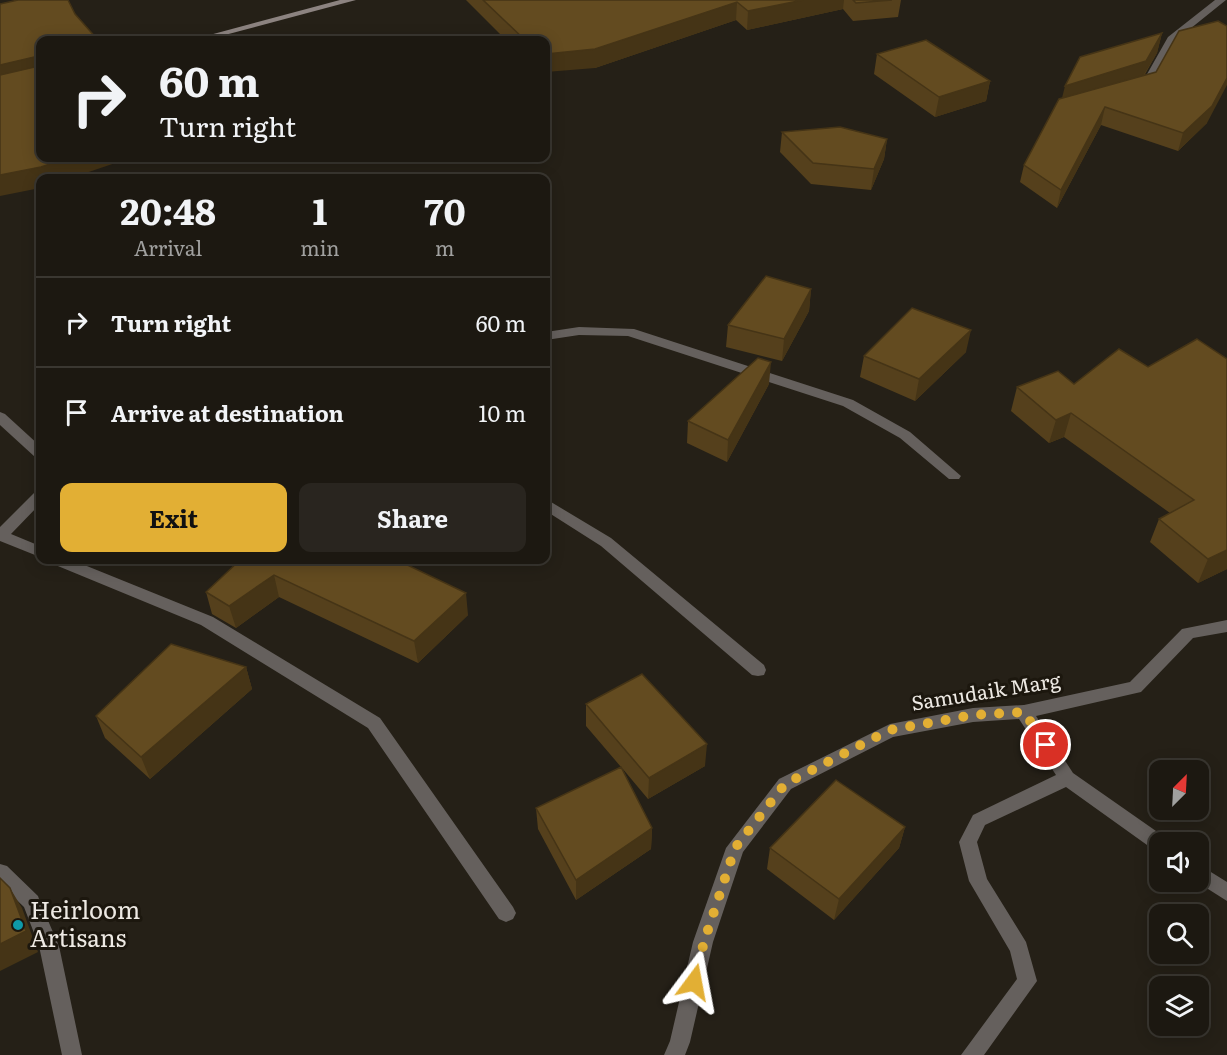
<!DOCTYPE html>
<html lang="en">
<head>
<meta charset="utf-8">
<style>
  :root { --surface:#1c1811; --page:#29251f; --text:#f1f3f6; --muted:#a0a09f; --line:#3a3731; --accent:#e2af34 }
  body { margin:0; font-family:Literata,serif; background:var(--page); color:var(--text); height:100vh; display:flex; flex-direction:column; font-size:22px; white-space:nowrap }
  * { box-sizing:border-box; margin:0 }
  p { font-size:20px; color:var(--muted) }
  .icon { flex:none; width:33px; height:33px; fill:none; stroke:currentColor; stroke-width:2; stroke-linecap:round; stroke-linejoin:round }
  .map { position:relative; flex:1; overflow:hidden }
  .drawer { position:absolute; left:36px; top:174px; width:514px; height:390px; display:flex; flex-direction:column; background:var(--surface); border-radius:12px; box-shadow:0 3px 15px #0003,0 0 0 2px var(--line) }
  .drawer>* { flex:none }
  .banner { position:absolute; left:36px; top:36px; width:514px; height:126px; border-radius:12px; box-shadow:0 3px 15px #0003,0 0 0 2px var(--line); background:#1c1811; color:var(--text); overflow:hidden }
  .needle { width:39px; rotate:24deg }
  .fabs { position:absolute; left:1149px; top:760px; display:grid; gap:12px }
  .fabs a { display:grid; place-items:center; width:60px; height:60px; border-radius:12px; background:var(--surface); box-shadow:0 3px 15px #0003,0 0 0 2px var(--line); font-size:30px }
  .pin { position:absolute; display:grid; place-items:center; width:51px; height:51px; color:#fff; margin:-26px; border:3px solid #fff; border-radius:50%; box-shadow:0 2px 6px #0007 }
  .me { position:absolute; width:66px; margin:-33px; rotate:13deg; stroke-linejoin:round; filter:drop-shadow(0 0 4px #0008) }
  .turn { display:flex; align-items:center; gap:21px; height:126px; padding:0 24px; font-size:27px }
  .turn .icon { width:78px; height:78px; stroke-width:2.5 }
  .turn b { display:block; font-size:42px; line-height:51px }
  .eta { display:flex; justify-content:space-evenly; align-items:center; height:102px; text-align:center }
  .eta b { font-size:36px; font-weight:700; line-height:42px }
  .action { display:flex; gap:12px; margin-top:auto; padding:12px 24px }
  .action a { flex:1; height:69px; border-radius:12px; background:var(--accent); color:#111; font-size:24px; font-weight:700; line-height:69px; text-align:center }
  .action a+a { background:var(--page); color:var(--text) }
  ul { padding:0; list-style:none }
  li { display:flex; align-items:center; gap:18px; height:90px; padding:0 24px; border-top:2px solid var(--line) }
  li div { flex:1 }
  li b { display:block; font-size:22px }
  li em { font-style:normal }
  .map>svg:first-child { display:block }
</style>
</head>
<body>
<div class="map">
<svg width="1227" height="1055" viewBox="0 0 1227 1055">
  <rect width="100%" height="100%" fill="#252017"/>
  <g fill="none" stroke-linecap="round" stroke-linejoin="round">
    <path fill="#65605d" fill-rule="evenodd" d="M1215,0h11l-51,41 -25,46 -14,2 -1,-2 7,-4 26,-46z
      M579,327l55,2 219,71 57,32 51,44 -2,3h-10l-49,-41 -57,-32 -215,-70 -49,-1 -33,5v-8z
      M0,412l5,2 35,32v13l-5,-2 -35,-32z
      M40,491v13l-29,30 29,12v11l-40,-16v-14l35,-35z
      M546,499l65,39 153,127 2,5 -2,5 -6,1 -6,-1 -151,-129 -55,-35z
      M51,560h21l141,57 167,101 133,189 3,6 -3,6 -7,3 -7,-3 -131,-191 -167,-103 -148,-61z
      M1227,620v12l-34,6 -52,54 -105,24 37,57 93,65 3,5h-9v9l-6,-2 -88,-63 -81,38 -8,17 10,37 39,63 11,39 -53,74h-23l56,-76 -7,-28 -41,-70 -10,-39 14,-27 83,-40 -37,-56 -46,3 -80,15 -102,52 -48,63 -30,90 -23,100 -5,13h-21l6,-14 23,-99 33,-94 53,-69 111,-55 83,-16 51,-3 106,-23 52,-53z
      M0,864l7,2 31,30 2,6 19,44 23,109h-20l-23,-109 -15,-39 -24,-23z
      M1198,864l29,18v19l-30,-19z"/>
    <path fill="#8c8380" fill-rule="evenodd" d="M340,0h16l-150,40h-15z"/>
  </g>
  <path fill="#55401c" d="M466,0h435l-3,17 -45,4 -10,-12 -96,21 -11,-10 -141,48 -49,-28h-40z
    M1162,33l-5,20 -13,23 63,47 -29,28 -77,-26 -44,83 -37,-26 4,-17 38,-67z
    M877,54l113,27 -4,20 -51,16 -61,-43z
    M782,132l105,7 -3,20 -13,31 -60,-6 -31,-32z
    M811,289l-2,22 -27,50 -56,-14 2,-22z
    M1119,349l108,220 -29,14 -48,-41 9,-23 11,-6 -106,-76 -15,6 -38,-32 6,-24 57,-3z
    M966,352l-51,49 -55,-24 4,-21z
    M769,384l-42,78 -40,-19 1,-22z
    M240,560l228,55 -50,48 -139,-66 -43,31 -24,-14 -6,-22z
    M246,667l6,22 -102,90 -45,-41 -9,-22z
    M586,704l119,62 -57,33 -26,-31 30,60 -1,21 -75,51 -38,-71 -2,-21 85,-41 -35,-41z
    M905,827l-6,21 -65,72 -67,-51 3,-21z"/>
  <path fill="#453416" d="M803,0h41l-1,9 -96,21 1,-19z
    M737,2l-1,18 -141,48 -49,4v-18z
    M1162,33l-5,20 -17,28 -80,25 5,-20z
    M34,57l5,19 -39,10v-21z
    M1227,78v7l-20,38 -29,28 5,-18z
    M990,81l-4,20 -51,16 4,-20z
    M1105,107l-4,18 -44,83 4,-18z
    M887,139l-3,20 -13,31 3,-21z
    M68,158h62l-59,20h-31v10l-40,8v-21z
    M811,289l-2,22 -27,50 2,-22z
    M971,330l-5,22 -51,49 4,-22z
    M771,362l-2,22 -42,78 1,-22z
    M1071,413l-7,24 -15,6 7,-23z
    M1227,550v19l-29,14 10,-24z
    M274,575l5,22 -43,31 -7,-22z
    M466,593l2,22 -50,48 -4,-22z
    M246,667l6,22 -102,90 -9,-22z
    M707,744l-2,22 -57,33 1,-21z
    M905,827l-6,21 -65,72 5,-21z
    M652,828l-1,21 -75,51v-20z
    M10,888l12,20 16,44 -38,19v-27z"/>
  <path fill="#634b20" stroke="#453416" stroke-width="1.5" d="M18,0h50l7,14 23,26h-58v118h28l-27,9 -41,8v-100l35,-8 1,-8 -2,-2 -34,8v-61z
    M483,0h320l-55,11 -11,-9 -142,47 -49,5v-14h-21z
    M853,0h39l-36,3z
    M1218,21l9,5v52l-15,28 -29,27 -78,-26 -44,83 -37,-25 35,-66 97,-27 23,-41z
    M1162,33l-16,28 -81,25 15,-29z
    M926,40l64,41 -51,16 -62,-43z
    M840,127l47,12 -13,30 -61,-6 -31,-31z
    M766,276l45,13 -27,50 -56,-14z
    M912,308l59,22 -52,49 -55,-23z
    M1197,339l30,20v191l-19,9 -49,-40 35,-19 -123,-87 -15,7 -39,-33 41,-16 16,13 45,-35 29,18z
    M758,358l13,4 -43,78 -40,-19z
    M240,560h157l69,33 -52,48 -140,-66 -45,31 -23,-14z
    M171,644l75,23 -105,90 -45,-41z
    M642,674l65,70 -58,34 -63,-74z
    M621,767l31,61 -76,52 -40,-72z
    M836,780l69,47 -66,72 -69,-51z
    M0,878l10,10 16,43 -26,13z"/>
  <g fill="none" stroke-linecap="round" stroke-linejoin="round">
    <path stroke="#e2af34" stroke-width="10" stroke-dasharray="0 18" d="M694,982l10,-40 31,-94 50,-64 105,-54 83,-15 51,-3 22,33"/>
  </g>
  <circle fill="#0f9aa8" stroke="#1c170e" stroke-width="2" cx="18" cy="925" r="6"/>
  <g text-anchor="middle" stroke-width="6" stroke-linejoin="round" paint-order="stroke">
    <g font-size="20" fill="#ede9e3" stroke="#1c170e">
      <text transform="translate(986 692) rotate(-9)" y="7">Samudaik Marg</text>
    </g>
    <g font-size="24" fill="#ede9e3" stroke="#1c170e" text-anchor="start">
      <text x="30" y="919">Heirloom<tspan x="30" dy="28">Artisans</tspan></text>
    </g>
  </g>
</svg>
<div class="fabs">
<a><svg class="needle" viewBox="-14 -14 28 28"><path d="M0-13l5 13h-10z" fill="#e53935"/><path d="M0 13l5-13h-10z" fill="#a0a09f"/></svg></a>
<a><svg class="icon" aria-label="sound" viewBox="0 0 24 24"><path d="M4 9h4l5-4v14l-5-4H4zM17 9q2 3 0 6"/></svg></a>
<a><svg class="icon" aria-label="search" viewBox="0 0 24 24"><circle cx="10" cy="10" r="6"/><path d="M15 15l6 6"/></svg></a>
<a><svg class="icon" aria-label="layers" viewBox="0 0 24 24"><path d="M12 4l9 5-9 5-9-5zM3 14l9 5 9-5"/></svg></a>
</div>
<div class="pin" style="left:1046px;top:745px;background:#d93025"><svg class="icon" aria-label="arrive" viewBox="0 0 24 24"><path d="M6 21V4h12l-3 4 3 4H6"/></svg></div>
<svg class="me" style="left:694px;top:982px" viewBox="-20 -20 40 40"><path d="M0-17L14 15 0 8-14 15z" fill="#e2af34" stroke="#fff" stroke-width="4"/></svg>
<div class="banner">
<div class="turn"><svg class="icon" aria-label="right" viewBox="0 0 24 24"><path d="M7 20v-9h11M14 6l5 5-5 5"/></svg><div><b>60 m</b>Turn right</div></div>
</div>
<section class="drawer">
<div class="eta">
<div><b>20:48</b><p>Arrival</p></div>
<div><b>1</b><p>min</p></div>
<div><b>70</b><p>m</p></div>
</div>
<ul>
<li><svg class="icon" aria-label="right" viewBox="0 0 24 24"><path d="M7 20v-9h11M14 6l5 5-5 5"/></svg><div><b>Turn right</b></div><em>60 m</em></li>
<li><svg class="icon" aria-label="arrive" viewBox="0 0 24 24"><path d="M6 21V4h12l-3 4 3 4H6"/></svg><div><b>Arrive at destination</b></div><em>10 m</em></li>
</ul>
<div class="action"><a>Exit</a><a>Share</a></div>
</section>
</div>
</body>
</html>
